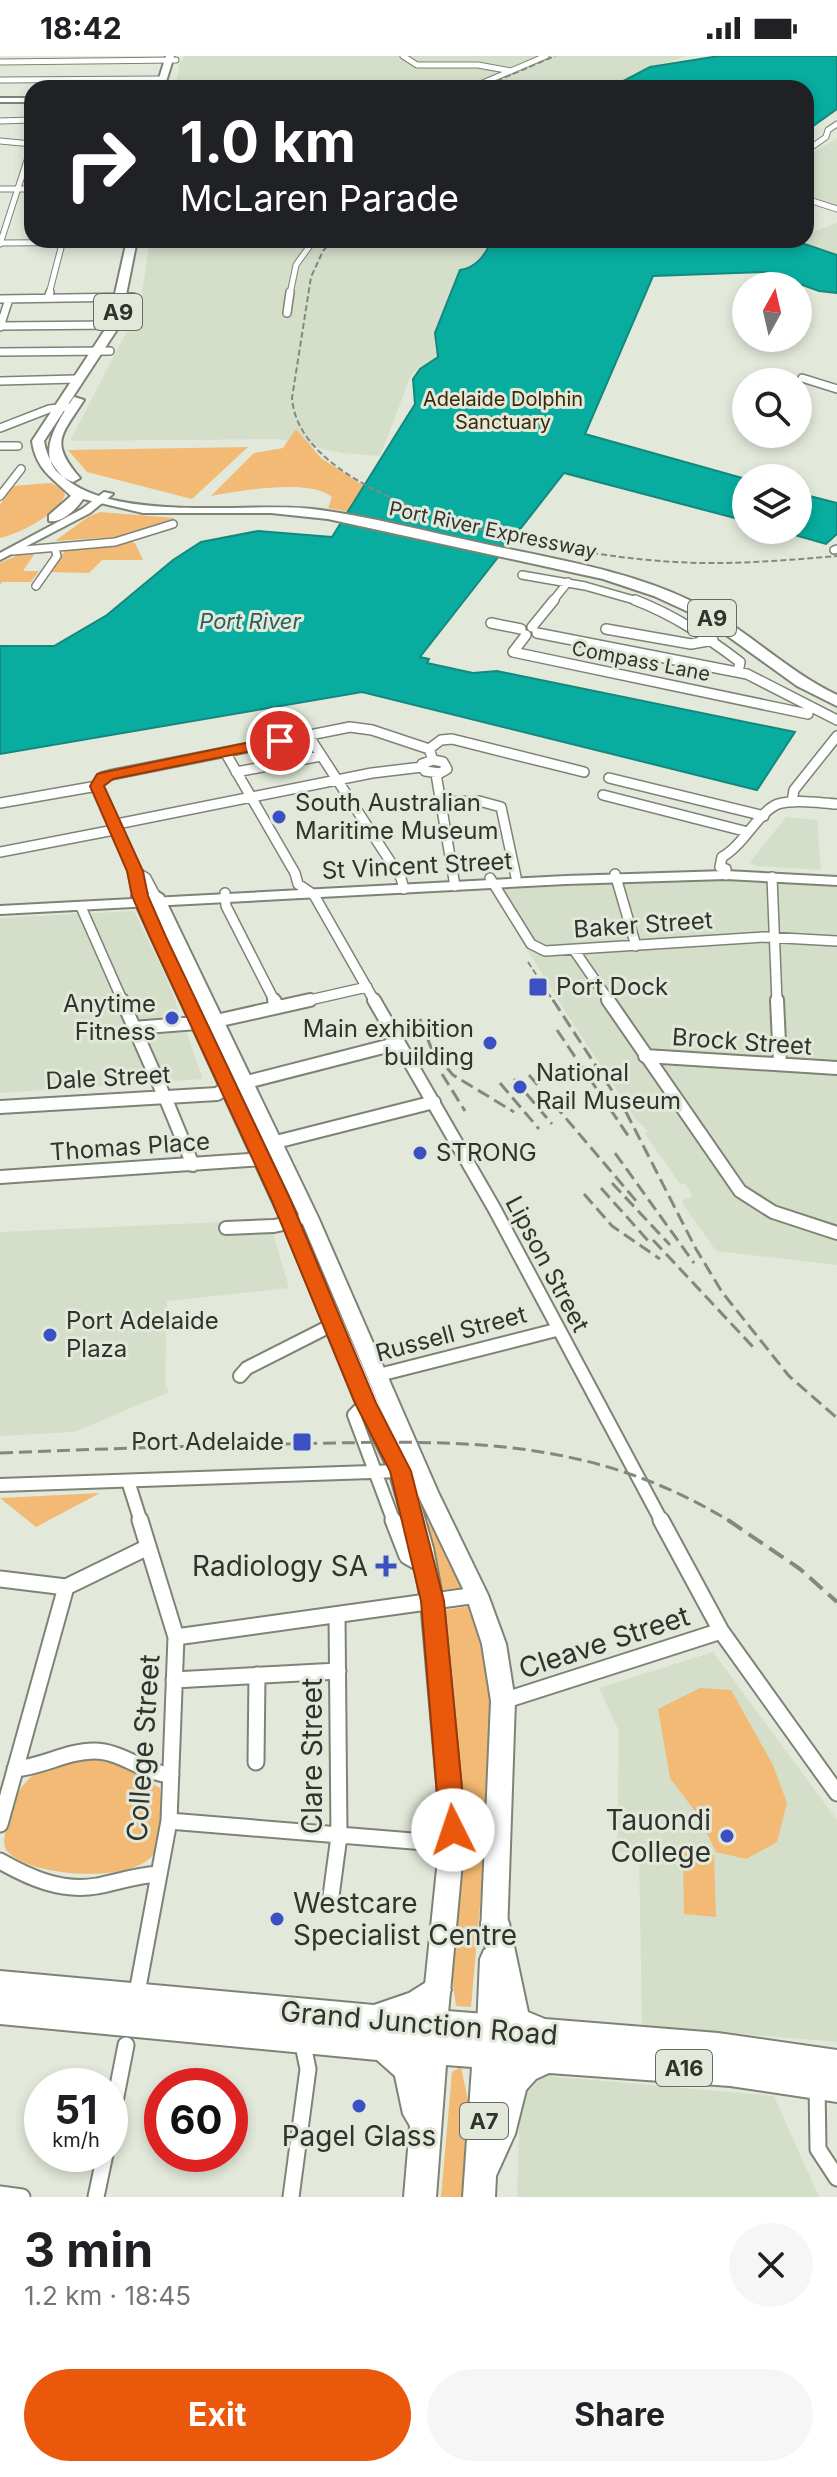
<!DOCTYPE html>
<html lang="en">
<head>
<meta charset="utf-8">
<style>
  :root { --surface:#fff; --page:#f6f6f6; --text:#202124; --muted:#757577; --accent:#ea580c }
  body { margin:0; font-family:Inter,sans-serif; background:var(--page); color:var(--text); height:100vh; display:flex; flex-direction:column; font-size:30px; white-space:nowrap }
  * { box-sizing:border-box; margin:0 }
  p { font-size:26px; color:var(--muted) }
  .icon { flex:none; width:44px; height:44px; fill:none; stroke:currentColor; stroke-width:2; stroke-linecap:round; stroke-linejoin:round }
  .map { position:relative; height:2141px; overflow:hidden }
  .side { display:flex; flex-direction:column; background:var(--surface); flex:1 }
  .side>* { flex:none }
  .banner { position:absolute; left:24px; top:24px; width:790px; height:168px; border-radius:24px; box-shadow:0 4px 12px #0003; background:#202124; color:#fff; overflow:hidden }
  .needle { width:52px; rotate:8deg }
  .buttons { position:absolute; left:732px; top:216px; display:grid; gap:16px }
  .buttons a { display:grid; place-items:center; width:80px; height:80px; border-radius:50%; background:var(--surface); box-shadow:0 4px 12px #0003; font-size:40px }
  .speed { position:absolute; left:24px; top:2012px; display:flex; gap:16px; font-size:40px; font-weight:700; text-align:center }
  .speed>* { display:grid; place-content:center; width:104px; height:104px; border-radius:50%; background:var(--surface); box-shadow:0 4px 12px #0003; line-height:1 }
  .speed small { font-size:20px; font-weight:400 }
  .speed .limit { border:12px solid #d22; background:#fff; color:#111 }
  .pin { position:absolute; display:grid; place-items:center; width:68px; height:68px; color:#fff; margin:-34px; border:4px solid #fff; border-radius:50%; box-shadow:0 2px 8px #0007 }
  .me { position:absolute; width:88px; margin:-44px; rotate:356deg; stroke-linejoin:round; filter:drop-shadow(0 0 6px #0008) }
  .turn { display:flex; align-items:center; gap:28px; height:168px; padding:0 24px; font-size:36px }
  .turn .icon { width:104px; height:104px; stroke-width:2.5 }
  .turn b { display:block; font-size:56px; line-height:68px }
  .round { display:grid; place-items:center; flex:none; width:84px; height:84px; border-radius:42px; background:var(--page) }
  .summary { display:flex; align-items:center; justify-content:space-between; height:136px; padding:0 24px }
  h1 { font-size:48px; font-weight:700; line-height:60px }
  .cta { display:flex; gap:16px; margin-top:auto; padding:16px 24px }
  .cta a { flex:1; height:92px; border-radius:48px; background:var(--accent); color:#fff; font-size:32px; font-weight:700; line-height:92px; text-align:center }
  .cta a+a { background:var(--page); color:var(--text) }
  .status { display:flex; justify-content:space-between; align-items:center; height:56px; padding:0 40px; background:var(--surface); direction:ltr }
  .status svg { height:22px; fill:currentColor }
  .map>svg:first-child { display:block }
</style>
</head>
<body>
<div class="status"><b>18:42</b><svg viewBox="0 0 49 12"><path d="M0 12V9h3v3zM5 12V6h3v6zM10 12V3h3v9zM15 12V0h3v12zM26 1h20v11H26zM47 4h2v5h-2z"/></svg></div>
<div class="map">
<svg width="837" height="2141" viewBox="0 0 837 2141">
  <rect width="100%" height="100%" fill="#e2e9da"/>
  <path fill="#d4dec9" d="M185,0h502l-50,16 -27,16h-435l5,-25z
    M837,82v68l-31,-11v-38z
    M837,167v32l-44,-15h13v-6z
    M150,184h333l7,3 -6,15 -41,59 -8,16 3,24 -21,12 -7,9 -30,78 -39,-3 -61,-14 -210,2 70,-135z
    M786,761l31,3 4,50 -65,-4 -6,-4z
    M729,822l108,7v380l-121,-14 -33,-47v-4l10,-4 -9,-13 -4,1 -35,-50 3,-3 -11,-10 -70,-107 -77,-124z
    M134,855l33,67 36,101 -203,14v-175z
    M269,1164l20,68 -122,13 -2,83 4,8 -95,40 -74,4v-204z
    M713,1596l124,168v222l-195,-16 -3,-173 -22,-1 2,-121 -20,-43z
    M546,2020l228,20 45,101h-302l3,-99 12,-19z"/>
  <path fill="#f2ba74" d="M296,373l25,29 43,28 -15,26 -21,-4 4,-11c-21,-19 -94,-6 -121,-1l43,-43 29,-5z
    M248,391l-56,52 -105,-27 -19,-22z
    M51,427l12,6 2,6c-7,19 -46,39 -65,43v-33l12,-19z
    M100,456l75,6 -58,19 -62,4 33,-24z
    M128,485l7,2 8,17h-41l-13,13 -39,-1 15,-21z
    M35,497l-12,18h16l-8,11h-29l-2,3v-22l20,-9z
    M100,1437l-64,34 -36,-29z
    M430,1466l31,64 -1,2 -20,2 -19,-66z
    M470,1550c34,62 21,158 15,226l-7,4 -15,-2 -9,-130 -12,-87 4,-7z
    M700,1632l31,2 42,75 14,38 -10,39 -31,17 -30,-7 -18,-37 -28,-37 -12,-69z
    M93,1702l32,8 35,22c1,19 3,45 -4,62 -15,35 -127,28 -149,1 -6,-8 -1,-21 1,-30 11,-49 37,-59 85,-63z
    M683,1796l31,3 2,62 -32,-3z
    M474,1800l10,5 -13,146 -15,-1 -5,-35 11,-113z
    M461,2011l8,38 -3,92h-25l11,-125z"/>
  <path fill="#08ada0" stroke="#14887e" stroke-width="2" d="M719,0h118v53l-31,22v-43h-196l40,-21z
    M483,184h310l44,15v38l-18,-2 -52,-19 -114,4 -68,158 161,45v42l-182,-48 -144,184 9,2 -2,4 46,10 24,-2 298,61 -38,58 -395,-98 -362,62v-108h54l53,-31 66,-55 28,-18 57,-11 74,6 83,-133 -2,-25 7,-10 18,-12 -3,-24 25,-63c15,-2 25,-14 30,-27z
    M798,437l39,10v31l-11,10 -49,-14h21z"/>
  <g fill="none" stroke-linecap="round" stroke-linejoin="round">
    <g stroke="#7d8476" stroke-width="7">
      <path id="street-far4" d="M403,0l14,9h61l33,6
        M0,6l176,-2
        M0,24l162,-1
        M471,32l75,-32
        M0,65l32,-1
        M0,85l32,3
        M806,95l20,-14 2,-7 9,-6
        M0,133h32
        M806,143l31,10
        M0,187l143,-1
        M0,188l32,-99
        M49,238l14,-54
        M290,238l6,-29 18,-25"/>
    </g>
    <g stroke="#7d8476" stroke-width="10">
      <path id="street-far3" d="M48,242l2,-6
        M0,243l133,-2
        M287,257l3,-21
        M0,270l114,-1
        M0,271l9,-28
        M0,296l110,-1
        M802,322l35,11
        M0,325l76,-2
        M0,372l49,-19 19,-2
        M0,390h18
        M0,440l21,-27
        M834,494l3,-1
        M13,495l102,-9 58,-18
        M522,519l63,11 56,16
        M36,530l21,-30 -2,-8
        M552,546l16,-20"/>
    </g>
    <g stroke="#7d8476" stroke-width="12">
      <path id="street-far2" d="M635,544c39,15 72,37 105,62l-2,10
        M491,567l30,6
        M532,571l22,-27
        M606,573l85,15 22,-4
        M537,577l210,41 90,46
        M526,579l-13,17 295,62
        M308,679l93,143 3,11
        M429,693l12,-9 11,-1 132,33
        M225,696l70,121 3,11 16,11 61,107
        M433,704l10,2 4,7 -7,4 -15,-2 -3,-7z
        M236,716l85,-16
        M436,718l19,112
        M609,722l155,38
        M97,730l5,-9 8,-2 240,-48 22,3 57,19 4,11
        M97,730l38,85 5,25
        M603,739l145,37
        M441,746l38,-1 22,6 15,70
        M792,746l2,-12 43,-54
        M0,747l97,-17
        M112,769l260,-52 50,-6
        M0,796l114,-22
        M135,815l11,7 9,17
        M615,818l21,72
        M726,819v-6l-6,-2 2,-10c21,-11 37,-46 56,-53 18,-5 41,-1 59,0
        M772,821l5,125
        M490,822l41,66 14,7 220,-14 72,4
        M225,837l1,13 49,96
        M81,851l42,95
        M574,894l36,52
        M301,946l66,-15"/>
    </g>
    <g stroke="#7d8476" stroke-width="16">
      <path id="street-far1" d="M122,944l40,91
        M274,944l4,7
        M374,944l120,208 168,314
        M608,944l132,191 33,21 64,21
        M777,944l3,64
        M216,965l94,-21
        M133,972l64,-5
        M645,1000l192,12
        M243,1027l156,-40
        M165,1041l28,68
        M0,1051l217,-13 11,-7
        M272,1087l162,-41
        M0,1121l262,-18
        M226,1172l48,-2 23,-5
        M240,1320l7,-8 85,-43
        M375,1320l181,-46
        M366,1347l-12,12 40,107
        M128,1425l13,41
        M0,1429l400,-14"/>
    </g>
    <g stroke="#7d8476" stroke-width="19">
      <path id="street" d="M393,1464l14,36 19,11
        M661,1464l60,111 116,162
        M0,1523l66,8 80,-39
        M176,1581l301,-42
        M174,1624l164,-9
        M503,1645l218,-70
        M256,1706l1,-87
        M15,1713c27,-2 52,-18 79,-18 28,0 49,22 77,24
        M169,1765l329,27
        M0,1768l66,-237
        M0,1805c30,17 61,31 97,25 21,-4 40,-11 62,-12
        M331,1840l8,-60 -2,-221
        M136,1942l33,-177 7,-184 -36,-117
        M817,2029l1,64 19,29
        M110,2071l16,-82
        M0,2138l22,3
        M96,2141l9,-43
        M291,2141l17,-128 -6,-29"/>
    </g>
    <g stroke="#7d8476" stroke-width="4">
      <path id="secondary" d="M0,42h32v4h-32z
        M104,436l9,2 -23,19 -90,47v-7l82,-44z
        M726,815l111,6v8l-111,-6 -160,5 -566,30v-8l566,-30z"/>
    </g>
    <g stroke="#7d8476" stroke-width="4">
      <path id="primary" d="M155,834l8,5 155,322 120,275 50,103 18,49 9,57 -8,233 -4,9 -9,3 -9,-3 -4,-9 10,-233 -9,-57 -16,-49 -48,-100 15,53 10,53 22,229 -18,194 -4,9 -9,4 -9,-4 -4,-9 20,-194 -20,-229 -10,-53 -22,-77 -33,-68 -74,-181 -150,-326 2,-3 6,-2 7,4zM173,894l127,267 90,213 -90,-208z
        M493,1890l9,4 4,9 -3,70 -4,9 -9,4 -9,-4 -4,-9 3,-70 4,-9z"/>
    </g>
    <g stroke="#7d8476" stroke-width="4">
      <path id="highway" d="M166,0h8l-10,32h-8z
        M127,184h10l-17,85 -76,116c15,93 201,59 268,68 58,7 116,23 173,35 69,15 140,26 204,56 54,25 95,70 148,95v11l-40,-20 -93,-67 -50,-23 -51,-17 -275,-60 -57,-6h-128l-60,-14c-7,11 -21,24 -34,22v-6l22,-19c-18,-18 -35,-26 -39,-55l76,-116z
        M74,341l10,3c-23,36 -35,42 -4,78l-7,4c-44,-19 -17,-58 1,-85z
        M495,1853l10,4 4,10 19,89 17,7 173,14 119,17v52l-107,-16 -181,-13 -13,6 -10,11 -11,44 -19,42 -1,21h-32l9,-130 -26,-2 -10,132h-32l6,-71 -7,-12 -8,-38 -18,-16 -377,-36v-53l374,34 35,-12 27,-17 10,4 5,10 -5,10 -12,10 64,5 -17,-92 4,-10z"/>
    </g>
    <use href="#street-far4" stroke="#fff" stroke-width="5"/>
    <use href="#street-far3" stroke="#fff" stroke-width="7"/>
    <use href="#street-far2" stroke="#fff" stroke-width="9"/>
    <use href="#street-far1" stroke="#fff" stroke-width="12"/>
    <use href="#street" stroke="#fff" stroke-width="15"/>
    <use href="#secondary" fill="#fff" fill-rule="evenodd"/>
    <use href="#primary" fill="#fff" fill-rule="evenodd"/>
    <use href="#highway" fill="#fff" fill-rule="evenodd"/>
    <path stroke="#84887f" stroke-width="2" stroke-dasharray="6 3" stroke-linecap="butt" d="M480,32l75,-32
      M333,184l-10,11 -12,26 -19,121c8,111 281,157 369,163 58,5 117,0 176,-5
      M528,906l26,40"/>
    <path stroke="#84887f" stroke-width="3" stroke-dasharray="13 6" stroke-linecap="butt" d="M553,944l73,112 70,137 26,43 67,84 48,42
      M420,963l12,31 21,25 61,37
      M557,974l74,110
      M442,1018l23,37
      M529,1019l109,128
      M514,1023l38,45
      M500,1027l39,46
      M615,1097l79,110
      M612,1127l58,62
      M601,1132l50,56
      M584,1138l28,32 48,33
      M653,1184l101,108
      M0,1397c95,-4 190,-7 285,-9 163,-3 299,-12 446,78"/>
    <path stroke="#84887f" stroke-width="4" stroke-dasharray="17 8" stroke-linecap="butt" d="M728,1464l72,49 37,33"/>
  </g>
  <path fill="#ea580c" stroke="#983908" stroke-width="2" d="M280,680l5,2v6l-172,35 -9,7 39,85 5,25 18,41 125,264 85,202 35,68 33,130 22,229 -4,8 -9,3 -9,-3 -4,-8 -19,-229 -31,-130 -35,-68 -83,-202 -122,-264 -18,-41 -5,-25 -37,-85 7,-12 8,-2z"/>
  <g fill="#3b50c3" stroke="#e2e9da" stroke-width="3">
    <circle cx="279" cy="761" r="8"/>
    <rect x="528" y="921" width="20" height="20" rx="4"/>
    <circle cx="172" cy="962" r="8"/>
    <circle cx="490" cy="987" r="8"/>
    <circle cx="520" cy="1031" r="8"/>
    <circle cx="420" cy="1097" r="8"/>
    <circle cx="50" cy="1279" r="8"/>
    <rect x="292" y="1376" width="20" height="20" rx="4"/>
    <path d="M382 1498h8v8h8v8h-8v8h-8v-8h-8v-8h8z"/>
    <circle cx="727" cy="1780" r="8"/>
    <circle cx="277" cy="1863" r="8"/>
    <circle cx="359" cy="2050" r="8"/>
  </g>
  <g text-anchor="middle" stroke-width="6" stroke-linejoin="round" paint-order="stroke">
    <g font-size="20" fill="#3f2704" stroke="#e2e9da">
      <text x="503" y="350">Adelaide Dolphin<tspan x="503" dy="23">Sanctuary</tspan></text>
    </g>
    <g font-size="20" fill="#31332e" stroke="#e2e9da">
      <text transform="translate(493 474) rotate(12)" y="7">Port River Expressway</text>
      <text transform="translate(641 605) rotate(11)" y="7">Compass Lane</text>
    </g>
    <g fill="#e2e9da" stroke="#666a62" stroke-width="2">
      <rect x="94" y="238" width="48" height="36" rx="6"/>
      <rect x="688" y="544" width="48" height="36" rx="6"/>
      <rect x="656" y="1994" width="56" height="36" rx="6"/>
      <rect x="460" y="2047" width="48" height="36" rx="6"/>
    </g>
    <g font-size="22" font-weight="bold" fill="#31332e">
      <text x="118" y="264">A9</text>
      <text x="712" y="570">A9</text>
      <text x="684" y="2020">A16</text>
      <text x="484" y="2073">A7</text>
    </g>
    <g font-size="22" font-style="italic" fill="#2b615b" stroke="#e2e9da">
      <text x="250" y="573">Port River</text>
    </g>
    <g font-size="24" fill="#31332e" stroke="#e2e9da" text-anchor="start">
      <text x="295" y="755">South Australian<tspan x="295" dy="28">Maritime Museum</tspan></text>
      <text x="556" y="939">Port Dock</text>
      <text x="156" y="956" text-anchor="end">Anytime<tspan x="156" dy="28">Fitness</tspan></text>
      <text x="474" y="981" text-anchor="end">Main exhibition<tspan x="474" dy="28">building</tspan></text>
      <text x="536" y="1025">National<tspan x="536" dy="28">Rail Museum</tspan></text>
      <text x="436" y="1105">STRONG</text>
      <text x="66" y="1273">Port Adelaide<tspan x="66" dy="28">Plaza</tspan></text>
      <text x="284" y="1394" text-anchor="end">Port Adelaide</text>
    </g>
    <g font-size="24" fill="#31332e" stroke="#e2e9da">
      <text transform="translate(417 810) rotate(-3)" y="8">St Vincent Street</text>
      <text transform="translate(643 869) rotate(-4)" y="8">Baker Street</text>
      <text transform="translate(742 986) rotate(4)" y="8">Brock Street</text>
      <text transform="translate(108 1022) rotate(-3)" y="8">Dale Street</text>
      <text transform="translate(130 1091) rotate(-4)" y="8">Thomas Place</text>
      <text transform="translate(547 1208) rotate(62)" y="8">Lipson Street</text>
      <text transform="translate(451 1278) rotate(-15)" y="8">Russell Street</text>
    </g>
    <g font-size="28" fill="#31332e" stroke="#e2e9da" text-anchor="end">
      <text x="368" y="1520">Radiology SA</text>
      <text x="711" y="1774">Tauondi<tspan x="711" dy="32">College</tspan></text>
      <text x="293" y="1857" text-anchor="start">Westcare<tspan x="293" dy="32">Specialist Centre</tspan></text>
      <text x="359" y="2090" text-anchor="middle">Pagel Glass</text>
    </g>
    <g font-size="28" fill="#31332e" stroke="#e2e9da">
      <text transform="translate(604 1586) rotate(-18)" y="10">Cleave Street</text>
      <text transform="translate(143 1692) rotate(-86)" y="10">College Street</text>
      <text transform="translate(312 1700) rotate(-90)" y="10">Clare Street</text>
      <text transform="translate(419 1967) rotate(5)" y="10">Grand Junction Road</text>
    </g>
  </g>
</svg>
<div class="buttons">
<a><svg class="needle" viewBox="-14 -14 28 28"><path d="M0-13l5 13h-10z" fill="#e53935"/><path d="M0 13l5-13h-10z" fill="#757577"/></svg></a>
<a><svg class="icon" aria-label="search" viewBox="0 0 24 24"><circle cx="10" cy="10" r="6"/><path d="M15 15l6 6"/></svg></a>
<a><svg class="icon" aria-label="layers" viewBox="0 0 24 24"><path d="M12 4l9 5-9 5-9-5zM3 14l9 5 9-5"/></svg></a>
</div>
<div class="speed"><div>51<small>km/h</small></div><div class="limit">60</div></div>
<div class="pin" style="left:280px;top:685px;background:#d93025"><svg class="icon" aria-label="arrive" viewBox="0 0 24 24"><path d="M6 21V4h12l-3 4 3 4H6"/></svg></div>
<svg class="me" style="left:453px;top:1774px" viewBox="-20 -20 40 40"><circle r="19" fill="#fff"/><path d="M0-13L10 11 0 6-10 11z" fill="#ea580c"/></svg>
<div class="banner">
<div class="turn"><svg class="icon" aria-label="right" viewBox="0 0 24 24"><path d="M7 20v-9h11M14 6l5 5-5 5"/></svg><div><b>1.0 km</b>McLaren Parade</div></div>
</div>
</div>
<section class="side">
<div class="summary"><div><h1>3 min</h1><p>1.2 km · 18:45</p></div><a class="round"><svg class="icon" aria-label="close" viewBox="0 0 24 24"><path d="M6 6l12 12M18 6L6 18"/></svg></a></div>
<div class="cta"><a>Exit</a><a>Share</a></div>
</section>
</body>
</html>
